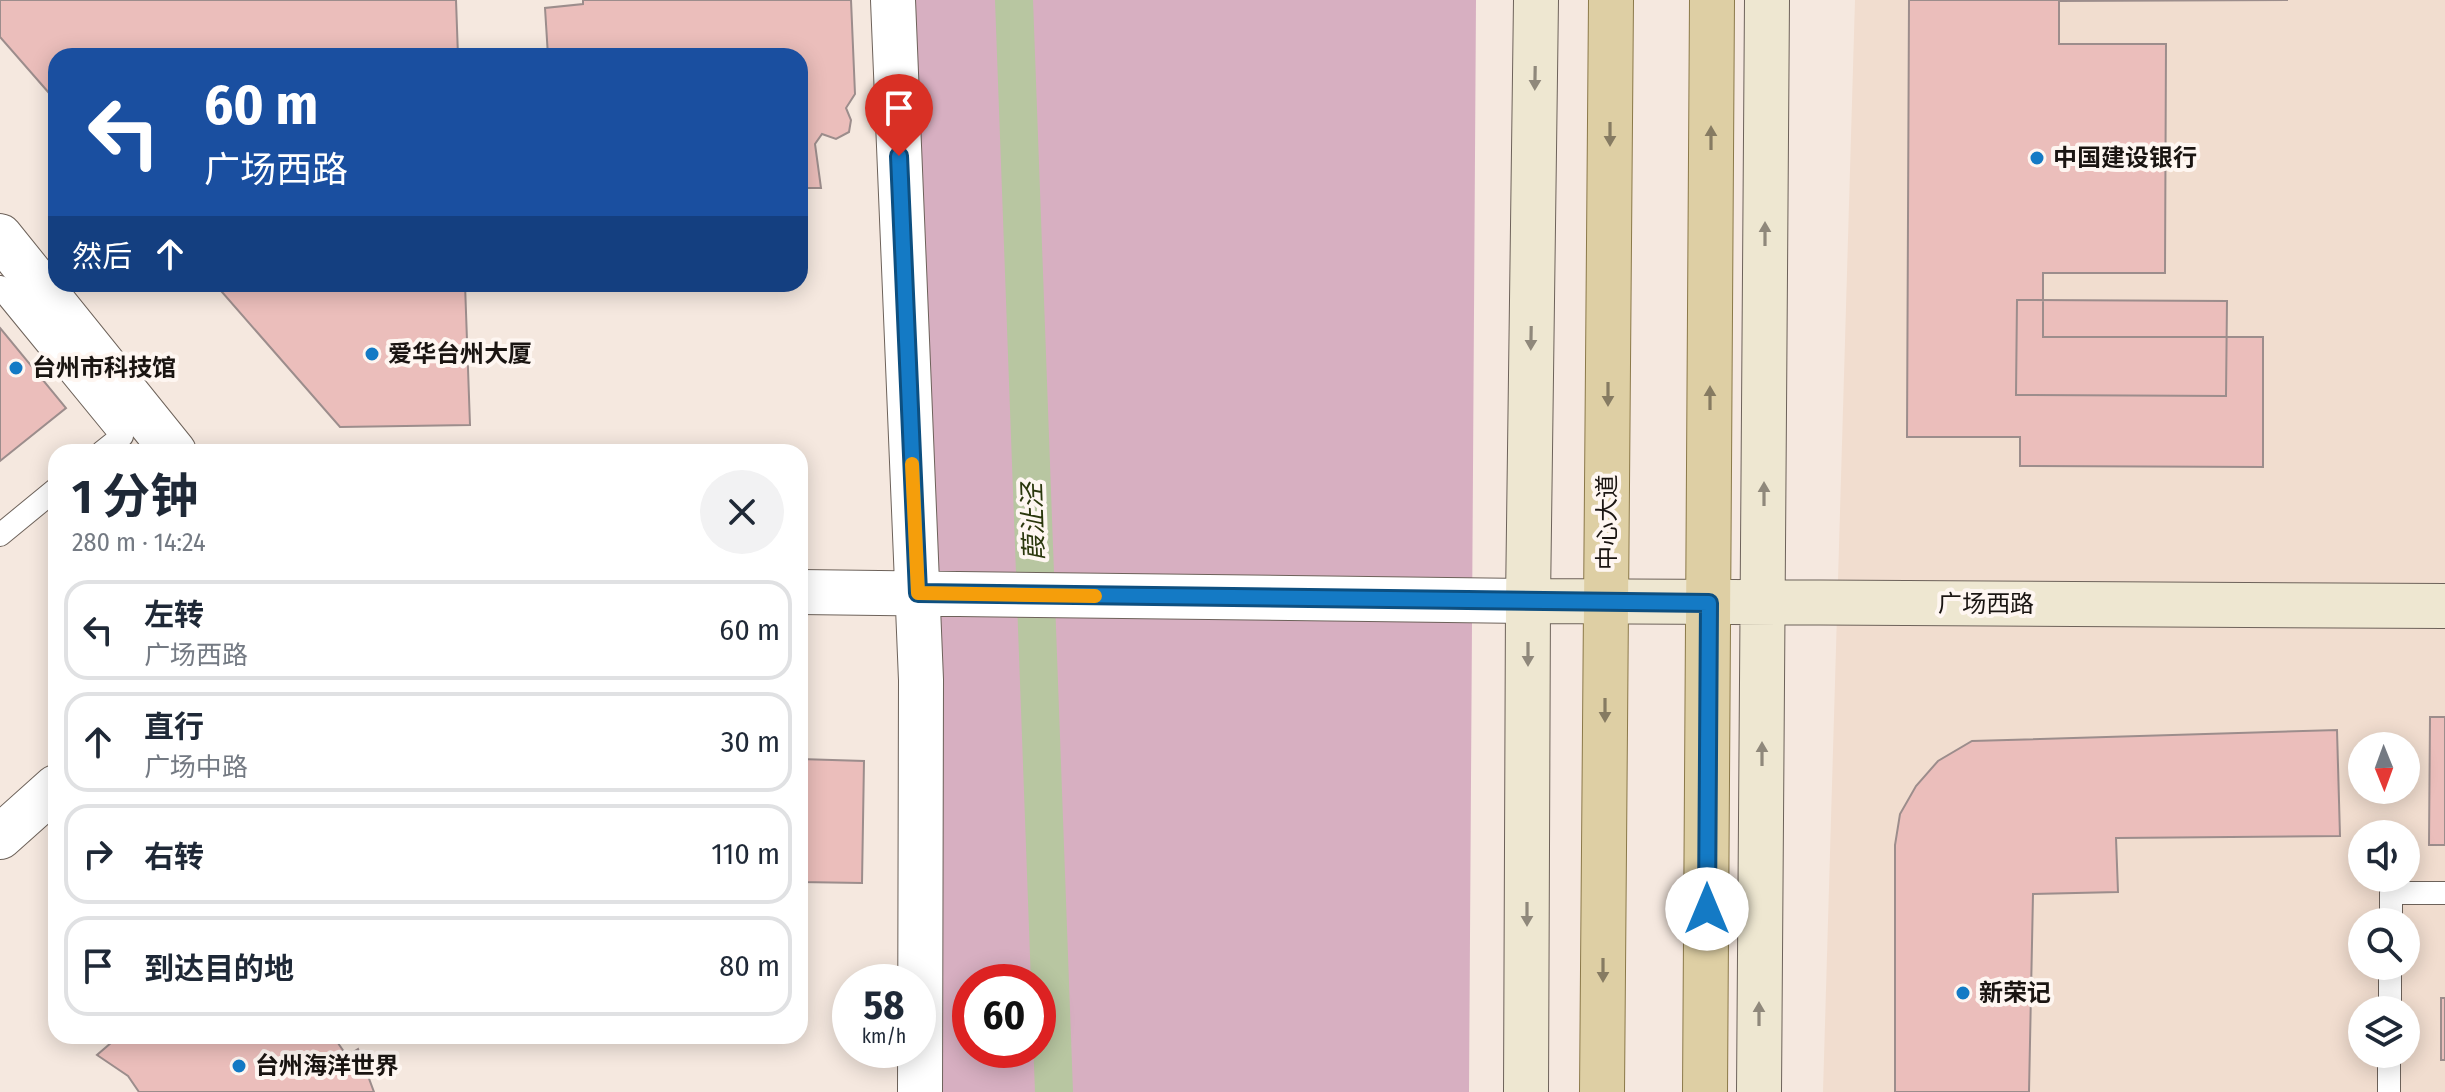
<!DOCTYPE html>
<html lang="zh">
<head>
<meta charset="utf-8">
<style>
  :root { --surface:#fff; --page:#f2f2f3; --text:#1f2937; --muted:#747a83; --line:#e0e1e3 }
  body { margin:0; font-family:"Fira Sans Condensed","Noto Sans SC",sans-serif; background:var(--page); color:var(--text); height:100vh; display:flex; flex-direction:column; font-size:30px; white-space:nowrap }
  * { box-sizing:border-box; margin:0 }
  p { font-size:26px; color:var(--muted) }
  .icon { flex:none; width:44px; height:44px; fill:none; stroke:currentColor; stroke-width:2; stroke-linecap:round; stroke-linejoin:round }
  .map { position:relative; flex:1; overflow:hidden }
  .drawer { position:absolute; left:48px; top:444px; width:760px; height:600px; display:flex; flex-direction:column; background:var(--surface); border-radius:24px; box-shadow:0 4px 20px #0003 }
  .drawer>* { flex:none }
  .hud { position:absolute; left:48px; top:48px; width:760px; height:244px; border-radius:24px; box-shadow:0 4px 20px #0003; background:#1a4fa0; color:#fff; overflow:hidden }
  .needle { width:52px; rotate:179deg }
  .tools { position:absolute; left:2348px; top:732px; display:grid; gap:16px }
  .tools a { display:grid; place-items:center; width:72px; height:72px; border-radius:50%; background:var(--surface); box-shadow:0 4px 20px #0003; font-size:40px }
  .speed { position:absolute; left:832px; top:964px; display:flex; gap:16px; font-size:40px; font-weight:700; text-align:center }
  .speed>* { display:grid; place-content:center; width:104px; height:104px; border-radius:50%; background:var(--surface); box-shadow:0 4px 20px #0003; line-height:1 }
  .speed small { font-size:20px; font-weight:400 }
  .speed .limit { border:12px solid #d22; background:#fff; color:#111 }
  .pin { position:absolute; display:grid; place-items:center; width:68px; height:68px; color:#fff; margin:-82px -34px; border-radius:50% 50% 50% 0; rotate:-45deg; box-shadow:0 0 8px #0007 }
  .pin .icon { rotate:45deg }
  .me { position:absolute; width:88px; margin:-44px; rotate:0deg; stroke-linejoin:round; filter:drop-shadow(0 0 6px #0008) }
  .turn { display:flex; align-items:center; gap:28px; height:168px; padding:0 24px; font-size:36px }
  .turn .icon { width:104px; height:104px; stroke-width:2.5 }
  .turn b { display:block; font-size:56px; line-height:68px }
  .then { display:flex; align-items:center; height:76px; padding:0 24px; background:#0003; gap:16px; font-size:30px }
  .round { display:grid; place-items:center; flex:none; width:84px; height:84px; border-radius:42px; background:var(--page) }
  .overview { display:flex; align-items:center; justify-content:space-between; height:136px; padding:0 24px }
  h1 { font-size:48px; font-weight:700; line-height:60px }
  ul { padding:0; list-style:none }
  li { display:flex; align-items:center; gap:24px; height:100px; margin:0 16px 12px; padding:0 8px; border:4px solid var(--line); border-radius:24px }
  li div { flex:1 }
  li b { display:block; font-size:30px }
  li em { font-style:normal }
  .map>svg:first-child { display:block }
</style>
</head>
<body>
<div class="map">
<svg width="2445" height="1092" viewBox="0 0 2445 1092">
  <rect width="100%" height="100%" fill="#f5e8df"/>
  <path fill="#f1ddcf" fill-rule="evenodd" d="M1855,0h590v1092h-622zM2362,746h44v44h-44zM2362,834h44v44h-44zM2362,922h44v44h-44zM2362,1010h44v44h-44z"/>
  <path fill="#d7afc1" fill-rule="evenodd" d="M893,0h583l-7,1092h-549zM970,982h68v68h-68z"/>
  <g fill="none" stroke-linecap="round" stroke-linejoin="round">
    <path stroke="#b8c6a1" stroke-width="38" d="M1014,0l40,1092"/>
  </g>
  <path fill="#ebbebb" stroke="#9c8d8c" stroke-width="2" d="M0,0h456l2,56h-402v45l-56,-64z
    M583,0h268l4,94 -9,14 5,12 -2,12 -13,7 -14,-5 -7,10 6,44h-21v-132h-252l-3,-48 38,-4z
    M1909,0h379l-229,1v43h107l-1,229h-122v64h220v130l-243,-1v-29h-113z
    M215,284h250l5,141 -130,2z
    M2017,300l210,1 -1,95 -210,-1z
    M0,328l66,80 -66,53z
    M2430,717h15v128h-16z
    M2337,730l3,106 -224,2 2,54 -85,2 -4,198h-134v-247l5,-31 16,-28 22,-25 34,-20z
    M800,759l64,2 -2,122 -62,-1z
    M2441,998h4v62h-4z
    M119,1036h214l14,20 11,-7 16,43h-235l-11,-16 -31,-21z"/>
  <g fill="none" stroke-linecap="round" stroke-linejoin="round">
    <g stroke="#6d625a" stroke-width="24">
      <path id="service" d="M0,287l122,149 -20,16
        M0,535l56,-46
        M2391,922v-29h54
        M2390,1010v-44
        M2389,1092v-38"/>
    </g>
    <g stroke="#6d625a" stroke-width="46">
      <path id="tertiary" d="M893,0l28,680 -1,412
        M0,236l174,216
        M800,592l728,9
        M0,837l56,-50"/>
    </g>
    <g stroke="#6d625a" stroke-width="46">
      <path id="secondary" d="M1528,601l917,5
        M1526,1092l2,-491 8,-601
        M1759,1092l8,-1092"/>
    </g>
    <g stroke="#8b7949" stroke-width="46">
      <path id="primary" d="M1602,1092l9,-1092
        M1705,1092l7,-1092"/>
    </g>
    <use href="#service" stroke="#fff" stroke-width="22"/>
    <use href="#tertiary" stroke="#fff" stroke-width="44"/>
    <use href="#secondary" stroke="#eee7d1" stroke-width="44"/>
    <use href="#primary" stroke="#decfa4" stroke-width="44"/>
  </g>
  <defs><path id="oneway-solid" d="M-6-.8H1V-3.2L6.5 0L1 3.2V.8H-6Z" transform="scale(2)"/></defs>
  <g fill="#8f887b">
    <use href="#oneway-solid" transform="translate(1535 78) rotate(91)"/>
    <use href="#oneway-solid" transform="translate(1765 234) rotate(-90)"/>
    <use href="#oneway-solid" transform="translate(1531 338) rotate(91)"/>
    <use href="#oneway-solid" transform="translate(1764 494) rotate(-90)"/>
    <use href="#oneway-solid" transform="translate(1528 654) rotate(90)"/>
    <use href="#oneway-solid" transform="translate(1762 754) rotate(-90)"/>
    <use href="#oneway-solid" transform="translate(1527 914) rotate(90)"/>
    <use href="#oneway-solid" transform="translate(1759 1014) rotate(-90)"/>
  </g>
  <g fill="#867b62">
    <use href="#oneway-solid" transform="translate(1610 134) rotate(90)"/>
    <use href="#oneway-solid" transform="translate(1711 138) rotate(-90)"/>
    <use href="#oneway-solid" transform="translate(1608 394) rotate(90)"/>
    <use href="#oneway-solid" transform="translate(1710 398) rotate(-90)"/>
    <use href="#oneway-solid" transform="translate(1605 710) rotate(90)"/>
    <use href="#oneway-solid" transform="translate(1603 970) rotate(90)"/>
  </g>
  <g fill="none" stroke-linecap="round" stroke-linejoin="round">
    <g stroke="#0d4f80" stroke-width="20">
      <path id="route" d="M899,156l19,437 791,10 -2,306"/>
    </g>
    <use href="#route" stroke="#147ac5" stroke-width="14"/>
    <path stroke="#f59e0b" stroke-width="14" d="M912,464l6,129 177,3"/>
  </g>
  <g fill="#147ac5" stroke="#fef6f1" stroke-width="3">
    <circle cx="2037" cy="158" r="8"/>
    <circle cx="372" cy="354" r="8"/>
    <circle cx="16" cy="368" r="8"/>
    <circle cx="1963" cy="993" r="8"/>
    <circle cx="239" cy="1066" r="8"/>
  </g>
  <g text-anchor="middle" stroke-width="8" stroke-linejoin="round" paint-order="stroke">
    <g font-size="24" font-weight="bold" fill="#1a1512" stroke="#fef6f1" text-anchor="start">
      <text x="2053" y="166">中国建设银行</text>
      <text x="388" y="362">爱华台州大厦</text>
      <text x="32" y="376">台州市科技馆</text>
      <text x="1979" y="1001">新荣记</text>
      <text x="255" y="1074">台州海洋世界</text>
    </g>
    <g font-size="24" fill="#1a1512" stroke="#fef6f1">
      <text transform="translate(1607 522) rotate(-90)" y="8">中心大道</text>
      <text x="1986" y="612">广场西路</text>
    </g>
    <g font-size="26" font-style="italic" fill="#2a370c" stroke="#fef6f1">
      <text transform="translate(1033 522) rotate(-92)" y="9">葭沚泾</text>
    </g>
  </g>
</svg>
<div class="tools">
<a><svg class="needle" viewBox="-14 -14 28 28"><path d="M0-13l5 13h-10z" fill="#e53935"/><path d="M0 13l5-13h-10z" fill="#747a83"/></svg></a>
<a><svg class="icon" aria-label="sound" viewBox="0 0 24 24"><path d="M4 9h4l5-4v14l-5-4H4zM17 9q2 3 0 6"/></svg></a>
<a><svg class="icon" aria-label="search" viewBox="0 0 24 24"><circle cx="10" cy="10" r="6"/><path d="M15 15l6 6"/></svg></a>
<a><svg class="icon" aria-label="layers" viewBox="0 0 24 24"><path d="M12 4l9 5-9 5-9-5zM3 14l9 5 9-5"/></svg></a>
</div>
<div class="speed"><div>58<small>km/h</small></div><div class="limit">60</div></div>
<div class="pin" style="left:899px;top:156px;background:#d93025"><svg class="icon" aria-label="arrive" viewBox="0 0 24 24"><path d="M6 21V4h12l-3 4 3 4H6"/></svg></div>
<svg class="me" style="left:1707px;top:909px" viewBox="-20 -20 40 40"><circle r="19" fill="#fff"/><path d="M0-13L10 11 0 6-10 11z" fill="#147ac5"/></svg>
<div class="hud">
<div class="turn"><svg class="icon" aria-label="left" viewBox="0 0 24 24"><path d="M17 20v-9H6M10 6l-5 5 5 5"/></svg><div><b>60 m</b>广场西路</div></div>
<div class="then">然后<svg class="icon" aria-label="ahead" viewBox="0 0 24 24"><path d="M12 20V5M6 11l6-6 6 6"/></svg></div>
</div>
<section class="drawer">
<div class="overview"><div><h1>1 分钟</h1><p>280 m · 14:24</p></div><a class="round"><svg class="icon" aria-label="close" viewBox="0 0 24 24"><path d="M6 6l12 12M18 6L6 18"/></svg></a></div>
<ul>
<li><svg class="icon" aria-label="left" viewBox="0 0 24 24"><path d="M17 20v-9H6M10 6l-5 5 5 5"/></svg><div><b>左转</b><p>广场西路</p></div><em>60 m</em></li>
<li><svg class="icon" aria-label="ahead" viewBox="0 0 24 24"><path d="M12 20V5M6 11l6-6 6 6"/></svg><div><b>直行</b><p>广场中路</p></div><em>30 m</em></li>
<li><svg class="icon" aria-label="right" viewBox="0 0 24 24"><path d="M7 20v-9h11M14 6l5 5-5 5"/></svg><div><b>右转</b></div><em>110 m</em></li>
<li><svg class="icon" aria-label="arrive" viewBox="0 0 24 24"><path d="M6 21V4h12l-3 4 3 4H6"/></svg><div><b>到达目的地</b></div><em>80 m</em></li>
</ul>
</section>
</div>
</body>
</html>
